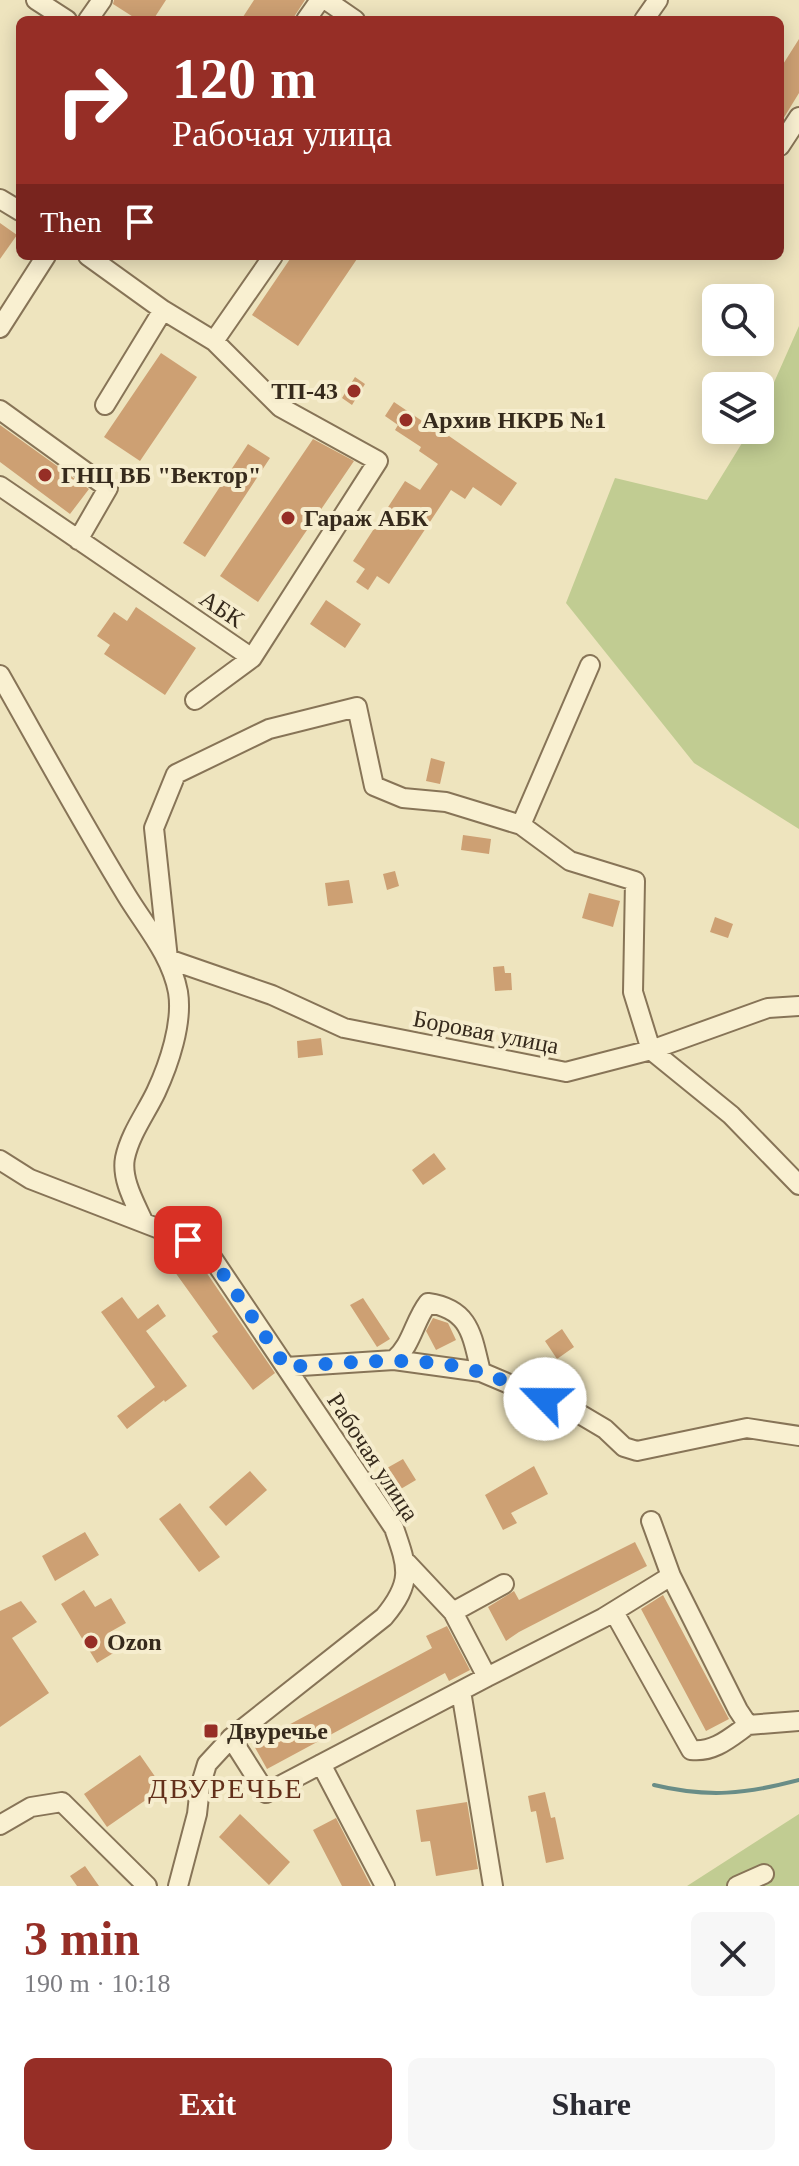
<!DOCTYPE html>
<html lang="en">
<head>
<meta charset="utf-8">
<style>
  :root { --surface:#fff; --page:#f7f7f7; --text:#2b2b33; --muted:#7c7c81; --accent:#962e26 }
  body { margin:0; font-family:"Times New Roman",serif; background:var(--page); color:var(--text); height:100vh; display:flex; flex-direction:column; font-size:30px; white-space:nowrap }
  * { box-sizing:border-box; margin:0 }
  p { font-size:26px; color:var(--muted) }
  .icon { flex:none; width:44px; height:44px; fill:none; stroke:currentColor; stroke-width:2; stroke-linecap:round; stroke-linejoin:round }
  .map { position:relative; height:1886px; overflow:hidden }
  .details { display:flex; flex-direction:column; background:var(--surface); flex:1 }
  .details>* { flex:none }
  .banner { position:absolute; left:16px; top:16px; width:768px; height:244px; border-radius:12px; box-shadow:0 4px 20px #0003; background:#962e26; color:#fff; overflow:hidden }
  .tools { position:absolute; left:702px; top:284px; display:grid; gap:16px }
  .tools a { display:grid; place-items:center; width:72px; height:72px; border-radius:12px; background:var(--surface); box-shadow:0 4px 20px #0003; font-size:40px }
  .pin { position:absolute; display:grid; place-items:center; width:68px; height:68px; color:#fff; margin:-34px; border-radius:16px; box-shadow:0 4px 12px #0006 }
  .me { position:absolute; width:88px; margin:-44px; rotate:293deg; stroke-linejoin:round; filter:drop-shadow(0 0 6px #0008) }
  .turn { display:flex; align-items:center; gap:28px; height:168px; padding:0 24px; font-size:36px }
  .turn .icon { width:104px; height:104px; stroke-width:2.5 }
  .turn b { display:block; font-size:56px; line-height:68px }
  .then { display:flex; align-items:center; height:76px; padding:0 24px; background:#0003; gap:16px; font-size:30px }
  .round { display:grid; place-items:center; flex:none; width:84px; height:84px; border-radius:12px; background:var(--page) }
  .head { display:flex; align-items:center; justify-content:space-between; height:136px; padding:0 24px }
  h1 { font-size:48px; font-weight:700; line-height:60px; color:var(--accent) }
  .action { display:flex; gap:16px; margin-top:auto; padding:16px 24px }
  .action a { flex:1; height:92px; border-radius:12px; background:var(--accent); color:#fff; font-size:32px; font-weight:700; line-height:92px; text-align:center }
  .action a+a { background:var(--page); color:var(--text) }
  .map>svg:first-child { display:block }
</style>
</head>
<body>
<div class="map">
<svg width="799" height="1886" viewBox="0 0 799 1886">
  <rect width="100%" height="100%" fill="#eee4be"/>
  <path fill="#c1cc92" d="M799,326v503l-105,-66 -128,-160 49,-125 92,22 43,-70h10v-16z
    M799,1814v72h-112z"/>
  <g fill="none" stroke-linecap="round" stroke-linejoin="round">
    <path stroke="#698d87" stroke-width="4" d="M654,1785c54,13 92,9 145,-5"/>
  </g>
  <path fill="#cda073" d="M114,0h52l-13,20h-15l-25,-16z
    M254,0h51l-13,20h-51z
    M799,39v54l-19,31v-55z
    M0,223l17,12 -17,24z
    M292,256h67l-61,90 -46,-31z
    M161,353l36,24 -57,84 -36,-24z
    M355,377l10,7 -13,21 -10,-7z
    M394,402l40,27 2,-2 81,56 -16,23 -28,-19 -8,12 -14,-9 -62,94 -12,-8 -9,14 -12,-8 9,-13 -12,-8 52,-80 15,9 18,-26 -19,-13 2,-4 -26,-17 3,-5 -13,-9z
    M0,425l89,64 -19,25 -70,-52z
    M313,439l41,22 -96,141 -38,-26z
    M248,444l22,14 -65,99 -22,-14z
    M326,600l35,24 -16,24 -35,-24z
    M136,607l60,41 -31,47 -61,-41 6,-9 -13,-9 17,-24 13,9z
    M431,758l14,4 -5,22 -14,-3z
    M463,835l28,4 -2,15 -28,-4z
    M395,871l4,15 -12,4 -4,-16z
    M349,880l4,23 -25,3 -3,-23z
    M589,893l31,8 -7,26 -31,-9z
    M715,917l18,7 -5,14 -18,-6z
    M504,966l1,7h6l1,17 -17,1 -2,-24z
    M321,1038l2,17 -25,3 -1,-17z
    M434,1153l12,16 -23,16 -11,-15z
    M182,1251l20,15 73,107 -22,17 -41,-54 6,-4 -51,-71z
    M122,1297l16,22 20,-15 8,12 -20,15 41,55 -22,16 -1,-2 -37,29 -10,-13 38,-29 -54,-75z
    M363,1298l27,41 -13,8 -27,-42z
    M433,1318l15,5 8,17 -20,10 -10,-19z
    M562,1329l12,18 -17,12 -12,-18z
    M403,1459l13,21 -17,10 -12,-22z
    M534,1466l14,28 -37,19 6,10 -14,7 -18,-35z
    M250,1471l17,19 -41,36 -17,-19z
    M180,1503l40,54 -21,15 -40,-53z
    M85,1532l14,23 -44,26 -13,-25z
    M635,1542l12,24 -128,66 -13,9 -18,-34 26,-16 5,9z
    M84,1590l11,17 16,-9 15,25 -16,9 10,17 -23,14 -36,-59z
    M663,1595l66,124 -23,12 -65,-122z
    M21,1601l16,21 -25,16 37,55 -49,34v-116z
    M447,1626l23,44 -21,11 -4,-8 -178,96 -14,-25 179,-96 -6,-12z
    M140,1755l23,33 -56,39 -23,-33z
    M545,1792l6,26 4,-1 9,42 -18,4 -10,-52 -5,1 -3,-16z
    M467,1802l11,67 -42,7 -6,-35 -9,1 -5,-32z
    M240,1814l50,48 -21,23 -50,-48z
    M336,1818l35,68h-29l-29,-56z
    M85,1866l14,20h-22l-7,-10z"/>
  <g fill="none" stroke-linecap="round" stroke-linejoin="round">
    <g stroke="#877457" stroke-width="22">
      <path id="minor" d="M36,0l31,20
        M326,0l29,20
        M88,20l14,-20
        M306,20l14,-20
        M644,20l14,-20
        M780,146l19,-29
        M0,199l20,12
        M0,328l46,-72
        M214,341l59,-85
        M105,405l58,-95
        M0,410l108,78 -30,52
        M0,486l252,172 126,-197 -98,-54 -66,-66 -51,-31 -75,-54
        M0,675c42,74 83,149 127,221 19,31 44,59 51,96 5,31 -9,72 -22,100 -10,21 -26,42 -31,66 -4,21 10,45 18,63
        M195,700l57,-42
        M521,825l69,-160
        M799,1006l-31,2 -117,42 -85,22 -222,-44 -72,-33 -104,-36 -14,-131 22,-54 93,-45 88,-22 17,79 29,12 43,4 75,23 49,36 65,20 -2,111 18,58 80,65 68,70
        M0,1160l30,19 158,61 25,19 181,269c14,40 19,54 -10,89l-153,121 -24,26 -7,23 -3,27 -19,72
        M394,1360l87,12 97,41 27,16 19,18 13,4 110,-23 52,8
        M286,1367l108,-7c18,-15 20,-39 34,-57 43,6 44,34 53,69
        M407,1563l46,49 51,-28
        M671,1576l67,134 10,15 51,-4
        M614,1612l77,138c23,3 40,-13 57,-25
        M487,1677l116,-59 68,-42 -20,-55
        M461,1691l32,195
        M231,1738l35,55 221,-116 -34,-65
        M321,1764l64,122
        M0,1825l31,-18 31,-5 85,84
        M737,1886l27,-12"/>
    </g>
    <use href="#minor" stroke="#f9f0d1" stroke-width="18"/>
  </g>
  <g fill="none" stroke-linecap="round" stroke-linejoin="round">
    <path stroke="#1a73e8" stroke-width="14" stroke-dasharray="0 25.2" d="M188,1240l25,19 73,108c63,-4 135,-14 197,6 21,7 42,17 62,26"/>
  </g>
  <g fill="#962e26" stroke="#f6edce" stroke-width="3">
    <circle cx="354" cy="391" r="8"/>
    <circle cx="406" cy="420" r="8"/>
    <circle cx="45" cy="475" r="8"/>
    <circle cx="288" cy="518" r="8"/>
    <circle cx="91" cy="1642" r="8"/>
    <rect x="203" y="1723" width="16" height="16" rx="4"/>
  </g>
  <g text-anchor="middle" stroke-width="8" stroke-linejoin="round" paint-order="stroke">
    <g font-size="24" font-weight="bold" fill="#362a1c" stroke="#f6edce" text-anchor="start">
      <text x="338" y="399" text-anchor="end">ТП-43</text>
      <text x="422" y="428">Архив НКРБ №1</text>
      <text x="61" y="483">ГНЦ ВБ "Вектор"</text>
      <text x="304" y="526">Гараж АБК</text>
      <text x="107" y="1650">Ozon</text>
      <text x="227" y="1739">Двуречье</text>
    </g>
    <g font-size="24" fill="#362a1c" stroke="#f6edce">
      <text transform="translate(222 609) rotate(34)" y="8">АБК</text>
      <text transform="translate(486 1032) rotate(11)" y="8">Боровая улица</text>
      <text transform="translate(373 1457) rotate(57)" y="8">Рабочая улица</text>
    </g>
    <g font-size="28" letter-spacing="2" fill="#632f1a" stroke="#f6edce">
      <text x="226" y="1798">ДВУРЕЧЬЕ</text>
    </g>
  </g>
</svg>
<div class="tools">
<a><svg class="icon" aria-label="search" viewBox="0 0 24 24"><circle cx="10" cy="10" r="6"/><path d="M15 15l6 6"/></svg></a>
<a><svg class="icon" aria-label="layers" viewBox="0 0 24 24"><path d="M12 4l9 5-9 5-9-5zM3 14l9 5 9-5"/></svg></a>
</div>
<div class="pin" style="left:188px;top:1240px;background:#d93025"><svg class="icon" aria-label="arrive" viewBox="0 0 24 24"><path d="M6 21V4h12l-3 4 3 4H6"/></svg></div>
<svg class="me" style="left:545px;top:1399px" viewBox="-20 -20 40 40"><circle r="19" fill="#fff"/><path d="M0-13L10 11 0 6-10 11z" fill="#1a73e8"/></svg>
<div class="banner">
<div class="turn"><svg class="icon" aria-label="right" viewBox="0 0 24 24"><path d="M7 20v-9h11M14 6l5 5-5 5"/></svg><div><b>120 m</b>Рабочая улица</div></div>
<div class="then">Then<svg class="icon" aria-label="arrive" viewBox="0 0 24 24"><path d="M6 21V4h12l-3 4 3 4H6"/></svg></div>
</div>
</div>
<section class="details">
<div class="head"><div><h1>3 min</h1><p>190 m · 10:18</p></div><a class="round"><svg class="icon" aria-label="close" viewBox="0 0 24 24"><path d="M6 6l12 12M18 6L6 18"/></svg></a></div>
<div class="action"><a>Exit</a><a>Share</a></div>
</section>
</body>
</html>
